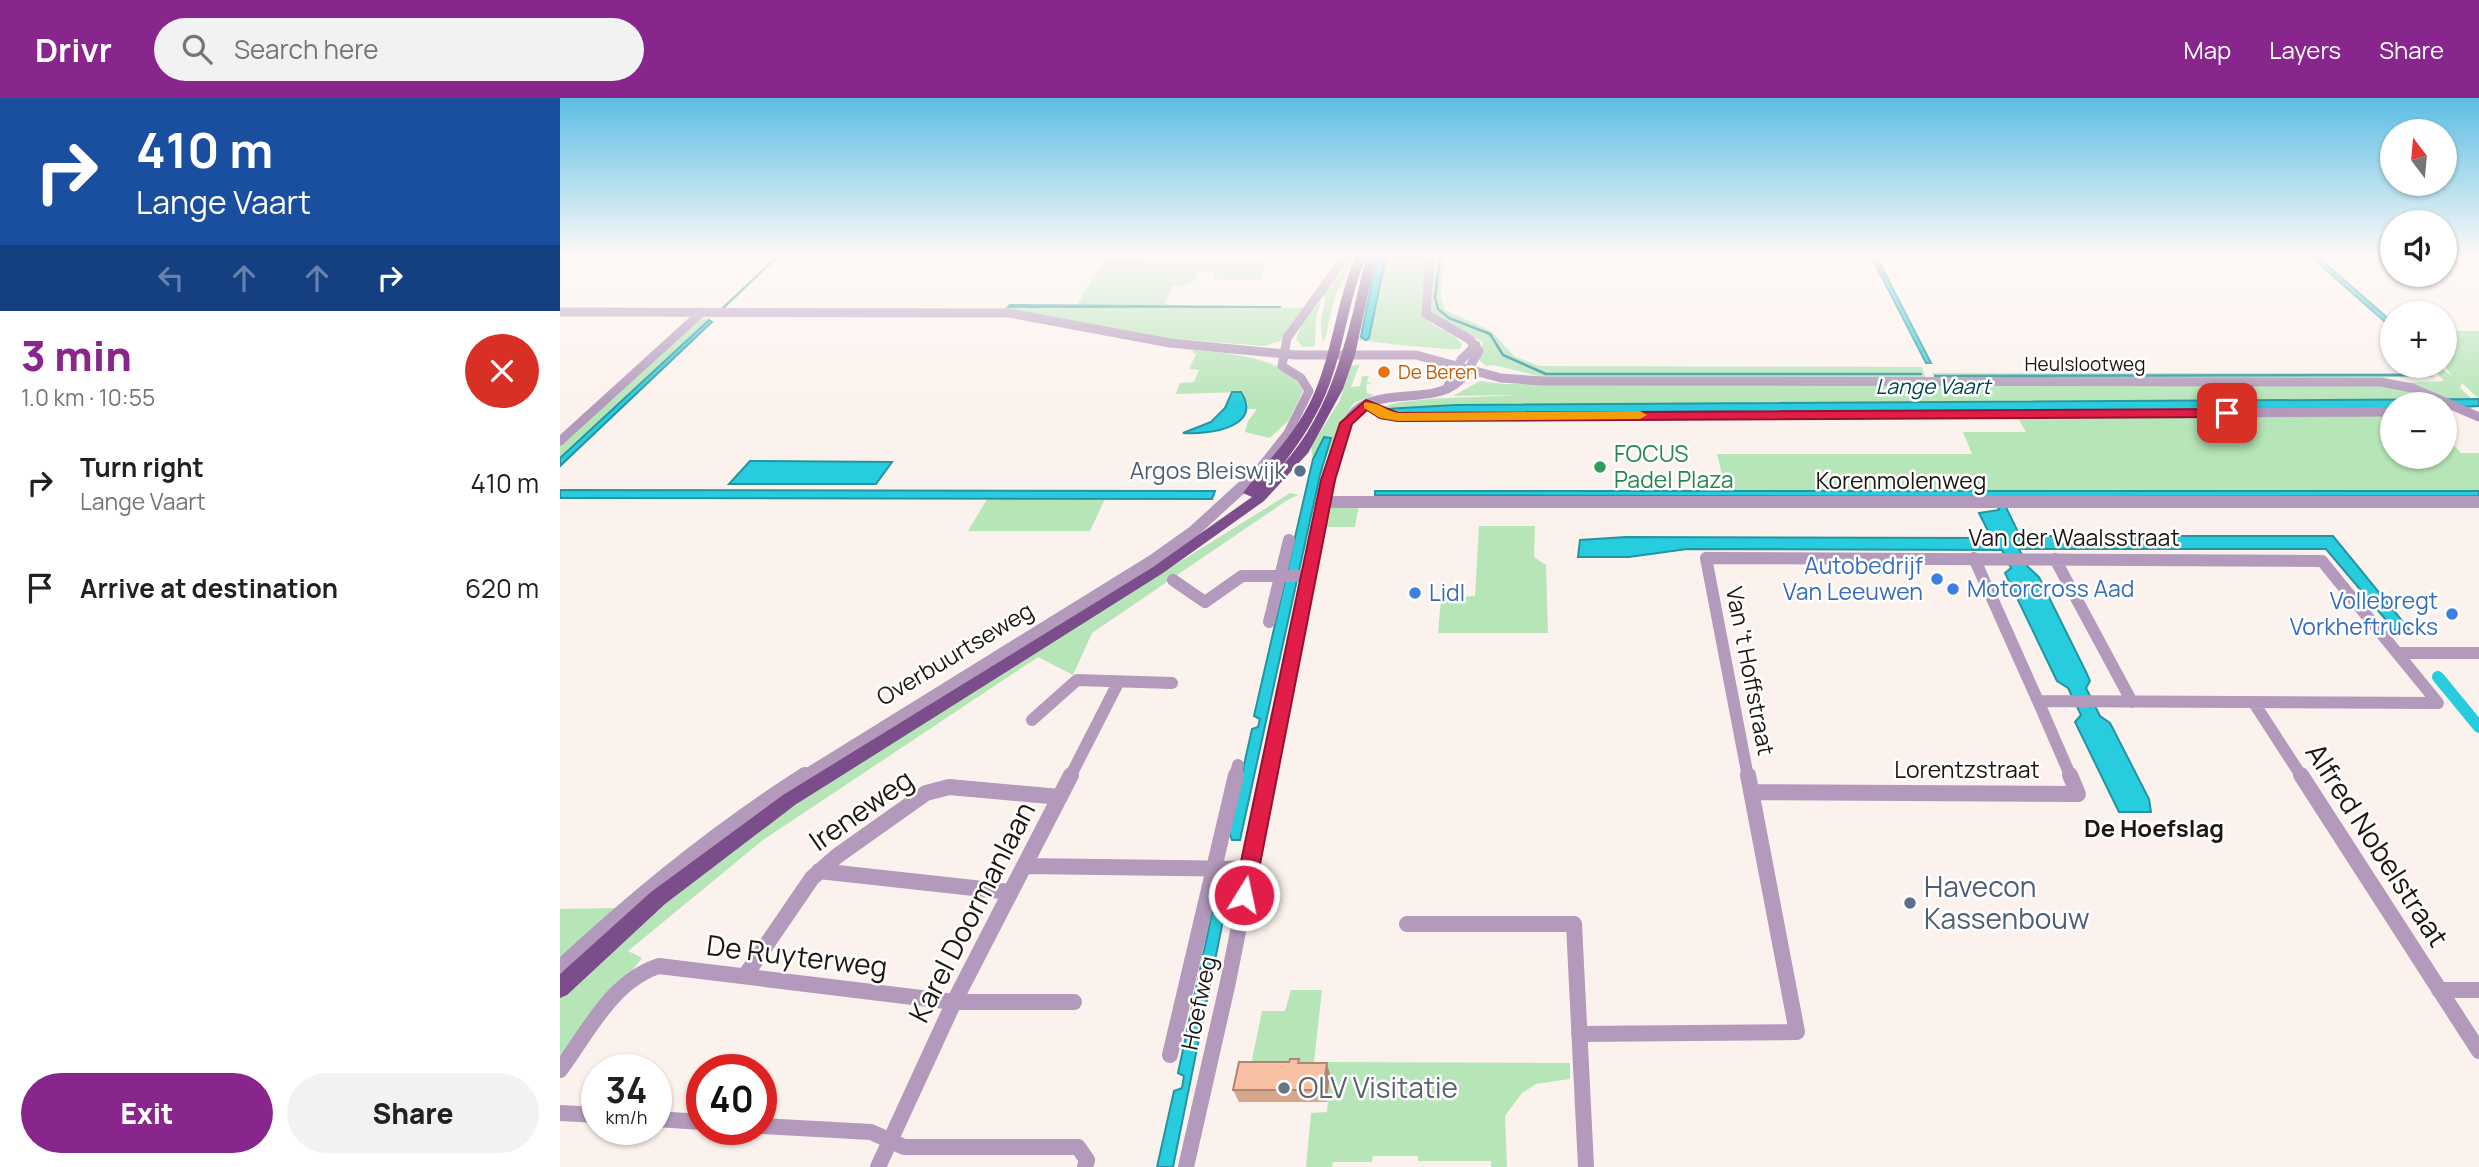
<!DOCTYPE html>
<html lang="en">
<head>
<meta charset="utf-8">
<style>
  :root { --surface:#fff; --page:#f2f2f2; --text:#202124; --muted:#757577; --accent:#88268e }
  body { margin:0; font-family:Manrope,sans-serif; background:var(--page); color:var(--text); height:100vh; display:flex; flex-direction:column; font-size:26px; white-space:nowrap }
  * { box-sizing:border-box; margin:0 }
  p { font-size:23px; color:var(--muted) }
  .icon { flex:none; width:38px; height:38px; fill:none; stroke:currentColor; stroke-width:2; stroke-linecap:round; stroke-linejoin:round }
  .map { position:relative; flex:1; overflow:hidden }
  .sheet { display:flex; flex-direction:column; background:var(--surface); width:560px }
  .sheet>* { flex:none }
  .top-card { background:#1a4fa0; color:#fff; overflow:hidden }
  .needle { width:46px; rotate:344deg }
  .fabs { position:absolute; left:1820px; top:21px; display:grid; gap:14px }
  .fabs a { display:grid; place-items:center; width:77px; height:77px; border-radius:50%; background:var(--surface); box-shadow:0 2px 5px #0004; font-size:35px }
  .speed { position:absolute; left:21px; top:956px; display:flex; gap:14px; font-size:35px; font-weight:700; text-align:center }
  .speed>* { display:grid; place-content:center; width:91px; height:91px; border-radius:50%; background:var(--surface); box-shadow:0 2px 5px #0004; line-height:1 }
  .speed small { font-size:18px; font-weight:400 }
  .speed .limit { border:10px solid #d22; background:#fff; color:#111 }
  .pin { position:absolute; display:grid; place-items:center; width:60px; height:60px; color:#fff; margin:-30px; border-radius:14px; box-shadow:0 4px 10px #0006 }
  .me { position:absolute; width:77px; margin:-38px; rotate:10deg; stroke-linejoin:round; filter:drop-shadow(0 0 5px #0008) }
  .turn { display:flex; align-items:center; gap:24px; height:147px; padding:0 21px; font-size:32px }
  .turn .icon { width:91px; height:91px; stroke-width:2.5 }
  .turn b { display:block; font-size:49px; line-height:60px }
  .lanes { display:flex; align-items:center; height:66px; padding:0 21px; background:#0003; justify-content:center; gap:35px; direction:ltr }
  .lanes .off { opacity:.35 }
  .round { display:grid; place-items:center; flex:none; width:74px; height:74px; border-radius:37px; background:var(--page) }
  .head { display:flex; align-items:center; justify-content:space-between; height:119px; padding:0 21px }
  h1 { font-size:42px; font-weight:800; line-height:52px; color:var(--accent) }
  .cta { display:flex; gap:14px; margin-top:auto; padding:14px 21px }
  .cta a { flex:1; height:80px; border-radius:42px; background:var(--accent); color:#fff; font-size:28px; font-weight:800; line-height:80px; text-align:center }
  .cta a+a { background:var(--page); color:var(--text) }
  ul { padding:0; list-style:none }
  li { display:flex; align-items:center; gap:21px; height:105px; padding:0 21px }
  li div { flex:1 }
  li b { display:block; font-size:26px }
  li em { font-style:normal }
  header { display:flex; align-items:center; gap:42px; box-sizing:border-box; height:98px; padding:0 35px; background:var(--accent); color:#fff }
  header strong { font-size:33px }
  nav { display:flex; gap:38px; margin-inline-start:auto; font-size:24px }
  .search { width:490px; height:63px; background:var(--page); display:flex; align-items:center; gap:18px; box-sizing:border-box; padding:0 24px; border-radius:38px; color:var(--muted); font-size:26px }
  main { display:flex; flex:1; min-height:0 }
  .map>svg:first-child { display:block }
</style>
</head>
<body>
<header>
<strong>Drivr</strong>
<div class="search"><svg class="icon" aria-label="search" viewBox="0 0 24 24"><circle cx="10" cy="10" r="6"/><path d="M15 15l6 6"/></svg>Search here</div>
<nav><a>Map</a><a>Layers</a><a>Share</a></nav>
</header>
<main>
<section class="sheet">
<div class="top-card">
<div class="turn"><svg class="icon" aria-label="right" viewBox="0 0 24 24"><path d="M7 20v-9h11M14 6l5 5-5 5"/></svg><div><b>410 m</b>Lange Vaart</div></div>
<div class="lanes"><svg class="icon off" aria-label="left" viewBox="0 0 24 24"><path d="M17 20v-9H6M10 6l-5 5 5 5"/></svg><svg class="icon off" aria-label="ahead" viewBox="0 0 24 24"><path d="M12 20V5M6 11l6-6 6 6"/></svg><svg class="icon off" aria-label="ahead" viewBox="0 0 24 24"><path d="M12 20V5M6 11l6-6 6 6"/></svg><svg class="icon" aria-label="right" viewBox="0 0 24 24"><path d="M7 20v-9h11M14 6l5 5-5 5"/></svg></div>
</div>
<div class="head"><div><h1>3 min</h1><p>1.0 km · 10:55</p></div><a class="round" style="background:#d93025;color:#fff"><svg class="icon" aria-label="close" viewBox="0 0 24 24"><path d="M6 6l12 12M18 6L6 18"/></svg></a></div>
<ul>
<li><svg class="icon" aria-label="right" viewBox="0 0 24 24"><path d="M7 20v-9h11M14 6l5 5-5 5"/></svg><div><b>Turn right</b><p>Lange Vaart</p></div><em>410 m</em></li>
<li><svg class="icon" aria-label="arrive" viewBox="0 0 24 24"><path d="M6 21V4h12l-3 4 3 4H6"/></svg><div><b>Arrive at destination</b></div><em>620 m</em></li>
</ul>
<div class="cta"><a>Exit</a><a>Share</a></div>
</section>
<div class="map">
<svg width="1919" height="1069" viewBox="0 0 1919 1069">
  <rect width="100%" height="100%" fill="#fcf2ed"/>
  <path fill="#b6e5b8" d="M790,158h6l-21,40 -10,43 -3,1 -1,-22 5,-19 -3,-4 20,-24z
    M813,158h4l-15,81 8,1 16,-82h41l-5,58c10,15 29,16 40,30l-2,5c-6,2 -89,-7 -101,-9z
    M873,158h11l-3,40 4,14 46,21 23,25 25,10 383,1 4,12 -384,-2 -48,-12 -8,1 -8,-7 5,-17 -50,-25 -5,-10z
    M543,161l165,1 -8,20 -48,-1 3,-7h-17l-3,3 3,4 -10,6 -15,1 -8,17 6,2h-94z
    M762,201l-6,18 -1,29 -12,1 -7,-8 6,-15z
    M446,208l299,2 -25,33 -16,5 -124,-10 -136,-26z
    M150,220l-1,2 -149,138v-13l140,-126z
    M1885,233h34v68l-17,-16 -2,5 11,10 -21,1 -49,-16 43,-2 -13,-15h7l14,10 -7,-10z
    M634,252c31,3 96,7 109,41l-14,29 -19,18 -25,-6 3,-11 9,-12h-9v-6l-7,-11 -65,2 4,-11 14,-1 5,-12 -10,-1 7,-15 -4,-2z
    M800,266l-9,23 9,-1 2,-10h7l-2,6 5,1 -6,2 1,8 7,2 -20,8 -8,11 -25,55 3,-31 -11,21 -2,-13 28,-44 12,-36z
    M1371,275h501l2,4 -496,2z
    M920,283l25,3 841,-1 51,4 34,12 -1047,8c24,-11 100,-9 131,-12l-62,1z
    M1832,316v43h53v-21l16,17h18v38h-753l-9,-37h255l-9,-22h63l-10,-17z
    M730,395l9,2 -10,4 -197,134 -19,42 -35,-18 -275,183 -135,111 14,7 -82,105v-65l106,-96 99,-77 150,-98z
    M429,398l117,1 -16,34h-122z
    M799,406l-4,23h-29l4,-19z
    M919,428h56l-1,31 12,8 2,68h-110l3,-35 34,-2z
    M56,810l-56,52v-51z
    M731,892h31l-8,72 256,1v16l-34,5 -14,9 -17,23 2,51h-16v-6h-73v-5h-45l-1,6h-39l-1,5h-26l5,-54 16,-1 3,-37 -81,-1 13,-63h23z"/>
  <path fill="#27ccde" stroke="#2495a0" stroke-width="2" d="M817,158h9l-17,82 -3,2 -5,-3z
    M1311,158h5l55,107h-5z
    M1750,158h7l75,66v6z
    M450,207l271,2h-273z
    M149,222l3,2 -152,144v-8z
    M672,294h9c23,35 -32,43 -58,41l28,-11 14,-14z
    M1919,301v7l-34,2v-4h-53v5l-998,4 -11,-4 73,-4z
    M764,339l7,1 -11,37 -80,365h-8l-3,-8 23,-103 6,-2 2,-8 -6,-3 59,-257z
    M190,363l142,1 -16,22h-147z
    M0,392l655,1 -3,8 -649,-1h-3z
    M815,393h1104v5l-478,1 19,39h313l80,98 -16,-1 -71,-84h-307l8,17 12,11 48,97 3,7 -4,7 14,28 10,7 39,76 2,13h-32l-44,-90 6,-7 -13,-27 -11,-7 -52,-108 6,-5 -9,-18 -315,-1 -58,8h-51l2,-17 46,-3 359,1 5,-3 -11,-22 20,-3 -5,-13 -619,-2z
    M668,798l-55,271h-16l17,-76 8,-3 2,-12 -6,-3 36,-169 6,-7z"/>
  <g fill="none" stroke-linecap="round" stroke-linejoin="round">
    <path stroke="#2495a0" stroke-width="2.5" d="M880,158l-5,42 3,11 11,9 41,16 13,21 43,19h375
      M163,210l55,-52
      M1375,278l494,-1"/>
    <path stroke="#27ccde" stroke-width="12" d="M1878,579l41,50"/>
    <path stroke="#b399bb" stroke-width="9" d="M0,214l449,1 161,30 126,12h120l85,23 42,3 838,1 31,6 67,29
      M887,290l14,-28 15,-15
      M806,306l18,11 14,2 994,-5
      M0,343l142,-129
      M690,383l38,-48 21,-42 -8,-13 -19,-12 5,-28 59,-82
      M769,383c6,-18 9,-40 17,-57 20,-43 82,-16 112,-42 9,-7 15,-22 21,-31l-10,-12 -43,-25 4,-58"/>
    <path stroke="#b399bb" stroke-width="12" d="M763,404h1156
      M1414,460l64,143
      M1495,461l77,143
      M613,482l32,22 37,-26h67
      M709,524l20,-82
      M1838,555h81
      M1694,605l48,74
      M472,622l45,-40 95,3
      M243,679l352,-218 38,-27 58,-53
      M510,679l48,-94
      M675,679l3,-12
      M708,679l52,-263 10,-35
      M1188,679l-42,-219 616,3 116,142 -400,-2 33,76"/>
    <path stroke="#b399bb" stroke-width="16" d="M1741,677l178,276
      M1192,694l326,2 -8,-19
      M464,768l225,3
      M259,773l191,21
      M847,826h167l12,243
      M0,870c76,-71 157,-137 245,-193
      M185,878l67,-98 25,-22 89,-63 23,-6 111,10
      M1879,892h40
      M1019,936l218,-2 -49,-257
      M610,957l66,-280
      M0,972c28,-38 52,-89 99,-104l295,36h120
      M0,1015l37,2
      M96,1021l46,3
      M201,1028l110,6 33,15h174l9,13 -2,7
      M318,1069l76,-165 117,-227
      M626,1069l42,-185 41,-207"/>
    <path fill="#7b4d8a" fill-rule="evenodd" d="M796,158h20l-21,99 -12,34 -35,64 -44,48 -101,72 -368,232 -130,99 -98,91 -7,3v-24l91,-82 132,-97 370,-228 99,-70 -9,-4c24,-32 53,-59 70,-97 20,-44 23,-95 43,-140zM806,159c-18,75 -31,151 -85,210 20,-26 38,-53 49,-84 15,-41 19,-85 36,-126z"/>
  </g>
  <path fill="#d6a68c" d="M739,961l1,4 30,12 -3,27h-88l-6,-12 56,-28z"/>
  <path fill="#ae8772" d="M767,965l3,12 -3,27 -4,-12z"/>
  <path fill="#f9c1a3" stroke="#ae8772" stroke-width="2" d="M730,961h9l-1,4h29l-4,27h-90l6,-28h50z"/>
  <linearGradient id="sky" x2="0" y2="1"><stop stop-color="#5bbee4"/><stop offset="0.51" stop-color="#fef9f7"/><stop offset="1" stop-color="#fef9f7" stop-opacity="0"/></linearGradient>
  <rect width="1919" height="308" fill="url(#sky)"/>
  <path fill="#e11d48" stroke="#92132f" stroke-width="2" d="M806,302l32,13 829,-4 7,4 -7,4 -829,4 -18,-3 -13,-8 -15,14 -17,56 -81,415 -3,6 -7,2 -7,-2 -3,-6 87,-415 19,-57z"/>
  <path fill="#f59e0b" d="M804,305c11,-3 22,8 34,10l242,-2 7,4 -7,4 -242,2 -18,-3 -16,-10z"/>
  <circle fill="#e8710a" stroke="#fff" stroke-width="2.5" cx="824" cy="274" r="7"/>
  <circle fill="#2e9e5b" stroke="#fff" stroke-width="2.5" cx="1040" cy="369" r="7"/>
  <g fill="#5c6f8a" stroke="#fff" stroke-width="2.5">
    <circle cx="740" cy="373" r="7"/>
    <circle cx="1350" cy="805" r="7"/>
  </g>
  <g fill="#3f7fe0" stroke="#fff" stroke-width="2.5">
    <circle cx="1377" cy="481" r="7"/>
    <circle cx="1393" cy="491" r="7"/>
    <circle cx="855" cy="495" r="7"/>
    <circle cx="1892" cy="516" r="7"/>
  </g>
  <circle fill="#6b7280" stroke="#fff" stroke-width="2.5" cx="724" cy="990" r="7"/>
  <g text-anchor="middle" stroke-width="5" stroke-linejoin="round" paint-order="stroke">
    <g font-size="19" fill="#1e1611" stroke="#fff">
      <text x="1525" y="273">Heulslootweg</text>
    </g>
    <g font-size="19" fill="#c56008" stroke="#fff" text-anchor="start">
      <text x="838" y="281">De Beren</text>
    </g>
    <g font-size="21" font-style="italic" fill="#00474e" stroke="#fff">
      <text x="1373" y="296">Lange Vaart</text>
    </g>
    <g font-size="23" fill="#27864d" stroke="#fff" text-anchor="start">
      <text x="1054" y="364">FOCUS<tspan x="1054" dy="26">Padel Plaza</tspan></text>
    </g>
    <g font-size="23" fill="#4e5e75" stroke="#fff" text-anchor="end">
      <text x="726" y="381">Argos Bleiswijk</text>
    </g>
    <g font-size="23" fill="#1e1611" stroke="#fff">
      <text x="1341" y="391">Korenmolenweg</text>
      <text x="1514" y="448">Van der Waalsstraat</text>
      <text transform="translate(395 556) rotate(-31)" y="8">Overbuurtseweg</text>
      <text transform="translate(1190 573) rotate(79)" y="8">Van 't Hoffstraat</text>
      <text x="1407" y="680">Lorentzstraat</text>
      <text transform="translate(639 905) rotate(-78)" y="8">Hoefweg</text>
    </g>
    <g font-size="23" fill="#366cbe" stroke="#fff" text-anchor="end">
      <text x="1363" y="476">Autobedrijf<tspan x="1363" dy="26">Van Leeuwen</tspan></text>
      <text x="1407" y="499" text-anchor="start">Motorcross Aad</text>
      <text x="869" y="503" text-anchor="start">Lidl</text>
      <text x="1878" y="511">Vollebregt<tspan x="1878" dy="26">Vorkheftrucks</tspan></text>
    </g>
    <g font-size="24" font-weight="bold" fill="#1e1611" stroke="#fff">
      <text x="1594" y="739">De Hoefslag</text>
    </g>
    <g font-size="28" fill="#1e1611" stroke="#fff">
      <text transform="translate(301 712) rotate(-35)" y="10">Ireneweg</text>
      <text transform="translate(1817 747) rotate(57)" y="10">Alfred Nobelstraat</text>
      <text transform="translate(412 814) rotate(-63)" y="10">Karel Doormanlaan</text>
      <text transform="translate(237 858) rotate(7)" y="10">De Ruyterweg</text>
    </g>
    <g font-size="28" fill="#4e5e75" stroke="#fff" text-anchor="start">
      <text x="1364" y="799">Havecon<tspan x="1364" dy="32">Kassenbouw</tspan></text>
    </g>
    <g font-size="28" fill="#5b616d" stroke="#fff" text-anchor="start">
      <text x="738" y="1000">OLV Visitatie</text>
    </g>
  </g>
</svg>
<div class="fabs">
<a><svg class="needle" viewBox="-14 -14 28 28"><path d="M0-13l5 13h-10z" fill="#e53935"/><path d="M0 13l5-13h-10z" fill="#757577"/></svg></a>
<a><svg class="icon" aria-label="sound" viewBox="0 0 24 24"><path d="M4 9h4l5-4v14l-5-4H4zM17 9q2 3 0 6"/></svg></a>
<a>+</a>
<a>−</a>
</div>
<div class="speed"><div>34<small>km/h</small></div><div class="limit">40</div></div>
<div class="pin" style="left:1667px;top:315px;background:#d93025"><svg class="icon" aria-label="arrive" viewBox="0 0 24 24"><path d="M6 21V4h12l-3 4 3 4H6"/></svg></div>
<svg class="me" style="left:684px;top:797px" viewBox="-20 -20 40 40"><circle r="17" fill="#e11d48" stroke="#fff" stroke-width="3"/><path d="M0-11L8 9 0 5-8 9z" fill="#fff"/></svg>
</div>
</main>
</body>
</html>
